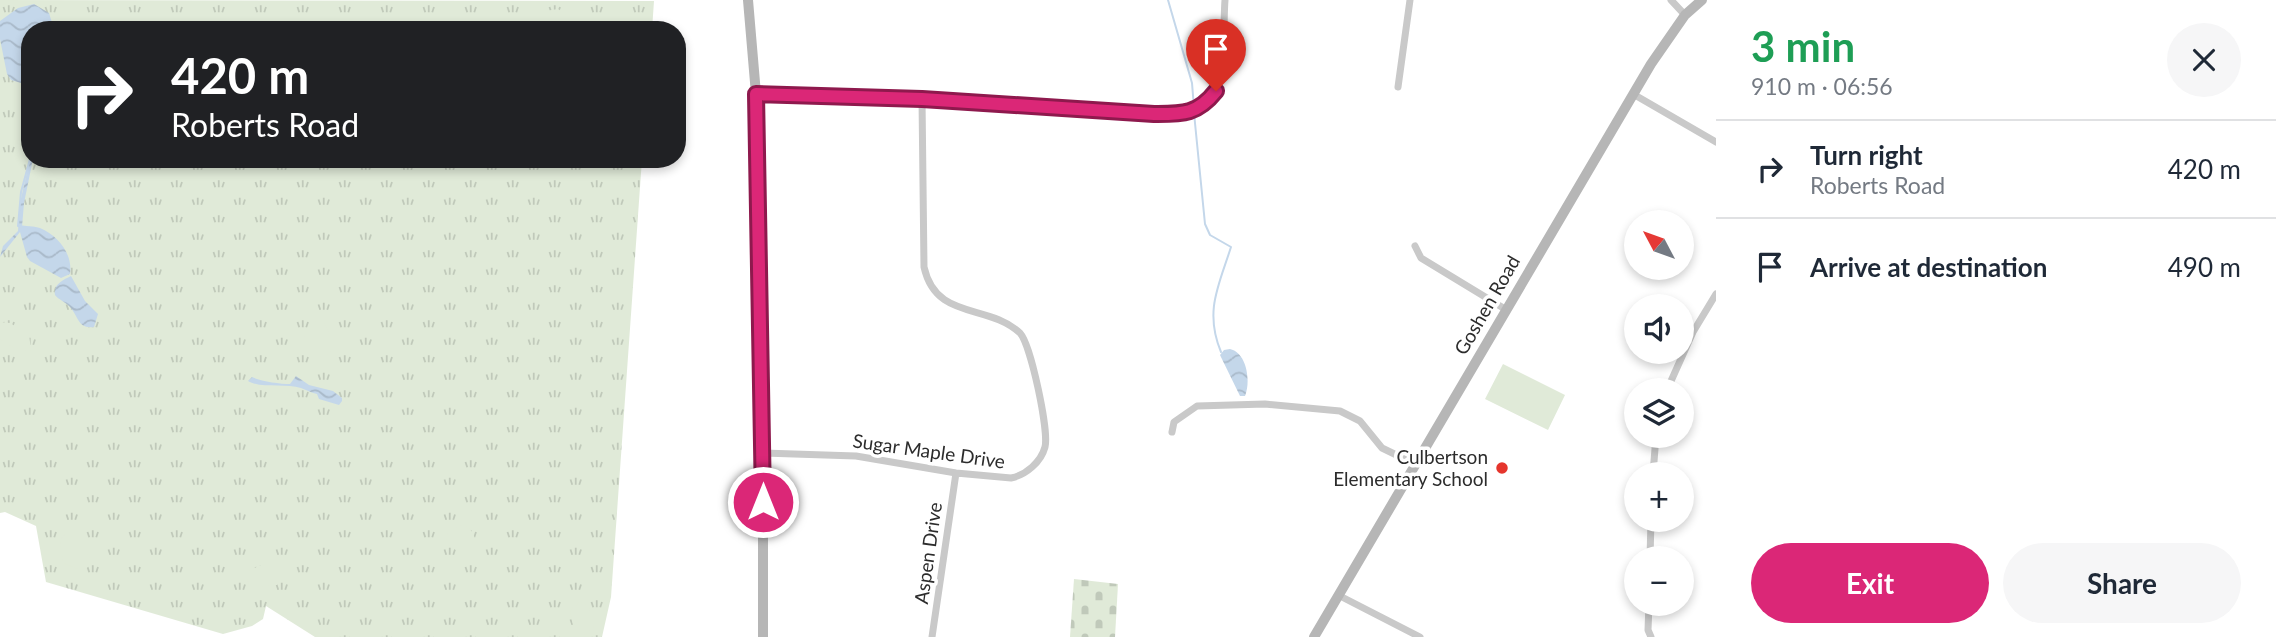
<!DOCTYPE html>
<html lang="en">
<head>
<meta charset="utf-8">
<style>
  :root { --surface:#fff; --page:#f6f6f7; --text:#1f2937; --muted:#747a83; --line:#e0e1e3; --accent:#db2777 }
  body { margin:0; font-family:Lato,sans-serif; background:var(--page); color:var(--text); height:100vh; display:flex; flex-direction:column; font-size:26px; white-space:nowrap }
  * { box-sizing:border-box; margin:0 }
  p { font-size:23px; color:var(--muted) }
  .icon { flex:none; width:38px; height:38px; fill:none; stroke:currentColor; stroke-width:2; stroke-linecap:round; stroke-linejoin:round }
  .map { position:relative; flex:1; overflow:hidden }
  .details { display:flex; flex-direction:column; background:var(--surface); width:560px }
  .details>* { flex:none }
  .banner { position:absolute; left:21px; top:21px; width:665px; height:147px; border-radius:28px; box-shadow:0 4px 10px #0003; background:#202124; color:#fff; overflow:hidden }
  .needle { width:46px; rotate:311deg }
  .fabs { position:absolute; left:1624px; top:210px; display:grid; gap:14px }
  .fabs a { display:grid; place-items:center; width:70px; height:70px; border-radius:50%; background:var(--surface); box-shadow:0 4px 10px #0003; font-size:35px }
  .pin { position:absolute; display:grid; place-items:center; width:60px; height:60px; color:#fff; margin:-72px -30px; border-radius:50% 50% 50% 0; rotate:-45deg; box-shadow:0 0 7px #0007 }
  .pin .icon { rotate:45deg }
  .me { position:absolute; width:77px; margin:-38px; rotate:0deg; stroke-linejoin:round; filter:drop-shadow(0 0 5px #0008) }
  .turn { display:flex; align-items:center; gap:24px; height:147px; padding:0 35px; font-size:32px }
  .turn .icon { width:91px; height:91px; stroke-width:2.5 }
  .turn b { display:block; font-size:49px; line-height:60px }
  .round { display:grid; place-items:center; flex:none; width:74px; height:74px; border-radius:37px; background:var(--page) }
  .overview { display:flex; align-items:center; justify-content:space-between; height:119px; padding:0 35px }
  h1 { font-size:42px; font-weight:700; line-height:52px; color:#1e9e55 }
  .action { display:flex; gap:14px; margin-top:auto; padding:14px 35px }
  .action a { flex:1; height:80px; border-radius:42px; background:var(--accent); color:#fff; font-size:28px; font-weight:700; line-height:80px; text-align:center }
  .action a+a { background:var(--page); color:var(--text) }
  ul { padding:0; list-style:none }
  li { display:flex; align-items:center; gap:21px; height:98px; padding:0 35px; border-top:2px solid var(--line) }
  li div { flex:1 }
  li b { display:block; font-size:26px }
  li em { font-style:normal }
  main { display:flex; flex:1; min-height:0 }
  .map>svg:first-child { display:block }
</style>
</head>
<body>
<main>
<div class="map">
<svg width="1716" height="637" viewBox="0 0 1716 637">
  <defs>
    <pattern id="grass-tufts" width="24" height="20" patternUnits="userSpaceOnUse" patternTransform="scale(1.75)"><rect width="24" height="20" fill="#e0ead8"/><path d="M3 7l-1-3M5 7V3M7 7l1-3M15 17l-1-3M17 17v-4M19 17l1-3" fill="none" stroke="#c0c9ba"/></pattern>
    <pattern id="cemetery-stones" width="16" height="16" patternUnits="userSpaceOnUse" patternTransform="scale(1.75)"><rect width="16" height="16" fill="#e0ead8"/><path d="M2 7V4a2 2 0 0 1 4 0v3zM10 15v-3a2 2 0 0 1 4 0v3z" fill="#c0c9ba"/></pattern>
    <pattern id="water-waves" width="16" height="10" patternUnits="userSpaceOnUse" patternTransform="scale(1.75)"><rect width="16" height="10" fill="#c4d7ea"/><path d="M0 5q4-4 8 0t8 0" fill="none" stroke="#a9b9c9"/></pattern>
  </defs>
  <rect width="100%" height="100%" fill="#fff"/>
  <path fill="url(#grass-tufts)" d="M0,0l654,1 -2,29h-622v129h612l-31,438 -9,40h-287l-49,-31 -3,13 -11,7 -29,8 -177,-52 -10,-56 -31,-14 -5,1z"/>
  <path fill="url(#cemetery-stones)" d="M1074,579l44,5 -3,53h-45z"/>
  <path fill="#e0ead8" d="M558,9l17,11v5l-3,5h-25l-8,-10 6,-9z
    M316,321l8,2 6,11 2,16 -7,8c-19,-5 -31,-26 -9,-37z
    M0,322l10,1 19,11 2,16c-10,2 -23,-4 -31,-11z
    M1503,364l62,31 -17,35 -63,-31z
    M464,525c11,5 12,15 11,26l-4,3 -12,-2 -13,-9c0,-13 6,-15 18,-18z
    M66,533l8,3 6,9 6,4 5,14 -4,5 -9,1 -15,-6 -3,-23z
    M263,564l16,8 2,7 -4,6 -19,2 -9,-3 -2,-5 1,-8z
    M580,602c11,4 14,15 14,26l-14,9h-7l-2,-4 2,-8 -3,-15z"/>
  <path fill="url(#water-waves)" d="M34,4l15,9 4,13 -2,4h-21l-3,56 3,3v5l-9,-11 -10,-3 -4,-6 -7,-35v-18l18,-13z
    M30,159h3l-9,44 -2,24c5,0 13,-1 18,1 19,8 33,27 30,46l-9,4 -31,-17 -3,-4 -7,-25 -20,25 3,-11 15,-15 2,-28z
    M71,276l14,25 13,13 -4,13c-17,2 -15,-11 -25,-21 -5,-5 -10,-6 -14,-11 -2,-11 8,-15 16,-19z
    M1230,349c17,4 21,32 15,47h-5l-20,-41 4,-5z
    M296,376l13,9 24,6 9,7v3l-3,4 -20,-6 -2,-5c-5,-1 -10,-4 -16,-6 -16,-5 -40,1 -53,-7l4,-4c8,4 28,7 38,7z"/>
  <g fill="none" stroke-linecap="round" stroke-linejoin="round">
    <path stroke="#c4d7ea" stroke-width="2" d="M1168,0l24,83 2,25
      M1194,113l11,111 5,11 21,12c-12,38 -27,64 -10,105
      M30,159l-9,33 -3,34 17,2"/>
    <path stroke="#c9c9c9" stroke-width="7" d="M1671,0l14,15
      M1398,87l12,-87
      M756,94l166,5 232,15c10,0 24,2 34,-1 43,-12 34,-77 37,-113
      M1633,94l83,48
      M1415,246l6,12 84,51
      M1667,390l26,-58 23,-38
      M1172,432l2,-10 23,-16 68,-2 75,7 20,10 22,27 33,16
      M763,453l93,3 100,17 55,5c15,-3 30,-16 34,-31 4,-16 -14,-102 -25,-114 -32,-30 -84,-12 -96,-66l-2,-168
      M1653,474l3,-38
      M1650,558l1,-38
      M1338,595l82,42
      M1649,604l-1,26 3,7
      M932,637l24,-164"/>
    <path stroke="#b6b6b6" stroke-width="10" d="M748,0l8,94 7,357v186
      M1314,637l337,-573 34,-49 17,-15"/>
  </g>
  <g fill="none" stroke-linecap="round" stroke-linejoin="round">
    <g stroke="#8e194d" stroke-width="18">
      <path id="route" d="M763,502l-7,-408 166,5 232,15c28,0 43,1 62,-23"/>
    </g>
    <use href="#route" stroke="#db2777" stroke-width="12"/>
  </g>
  <circle fill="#e5352c" stroke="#fff" stroke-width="2.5" cx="1502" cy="468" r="7"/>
  <g text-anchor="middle" stroke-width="7" stroke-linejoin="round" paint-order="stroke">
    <g font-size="19" fill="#2c2c2c" stroke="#fff">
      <text transform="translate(1487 305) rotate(-60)" y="7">Goshen Road</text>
      <text transform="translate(929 451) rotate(8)" y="7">Sugar Maple Drive</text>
      <text transform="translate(928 553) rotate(-82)" y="7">Aspen Drive</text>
    </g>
    <g font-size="19" fill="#2c2c2c" stroke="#fff" text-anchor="end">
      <text x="1488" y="464">Culbertson<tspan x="1488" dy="22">Elementary School</tspan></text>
    </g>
  </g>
</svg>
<div class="fabs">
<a><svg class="needle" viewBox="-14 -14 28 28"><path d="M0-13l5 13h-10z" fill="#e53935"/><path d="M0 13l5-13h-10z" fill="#747a83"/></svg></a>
<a><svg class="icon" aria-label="sound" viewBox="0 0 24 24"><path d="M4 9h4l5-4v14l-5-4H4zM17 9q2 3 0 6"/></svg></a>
<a><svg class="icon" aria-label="layers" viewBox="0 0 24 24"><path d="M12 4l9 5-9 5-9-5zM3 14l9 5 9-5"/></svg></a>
<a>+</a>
<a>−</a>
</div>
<div class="pin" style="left:1216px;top:91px;background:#d93025"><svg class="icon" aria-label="arrive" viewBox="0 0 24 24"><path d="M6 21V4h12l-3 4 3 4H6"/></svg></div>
<svg class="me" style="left:763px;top:502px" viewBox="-20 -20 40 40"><circle r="17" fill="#db2777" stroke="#fff" stroke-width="3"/><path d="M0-11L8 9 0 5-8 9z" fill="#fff"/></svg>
<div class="banner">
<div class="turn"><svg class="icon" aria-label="right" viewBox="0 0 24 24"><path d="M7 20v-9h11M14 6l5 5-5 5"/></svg><div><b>420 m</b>Roberts Road</div></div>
</div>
</div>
<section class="details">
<div class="overview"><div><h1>3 min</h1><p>910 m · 06:56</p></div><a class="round"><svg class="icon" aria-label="close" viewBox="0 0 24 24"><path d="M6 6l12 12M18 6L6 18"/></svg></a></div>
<ul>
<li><svg class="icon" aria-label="right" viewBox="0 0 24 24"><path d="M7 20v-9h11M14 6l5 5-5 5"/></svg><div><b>Turn right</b><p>Roberts Road</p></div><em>420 m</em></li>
<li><svg class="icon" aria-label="arrive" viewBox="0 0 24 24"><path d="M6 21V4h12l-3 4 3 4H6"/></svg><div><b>Arrive at destination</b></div><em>490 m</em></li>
</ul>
<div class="action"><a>Exit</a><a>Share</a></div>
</section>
</main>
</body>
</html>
